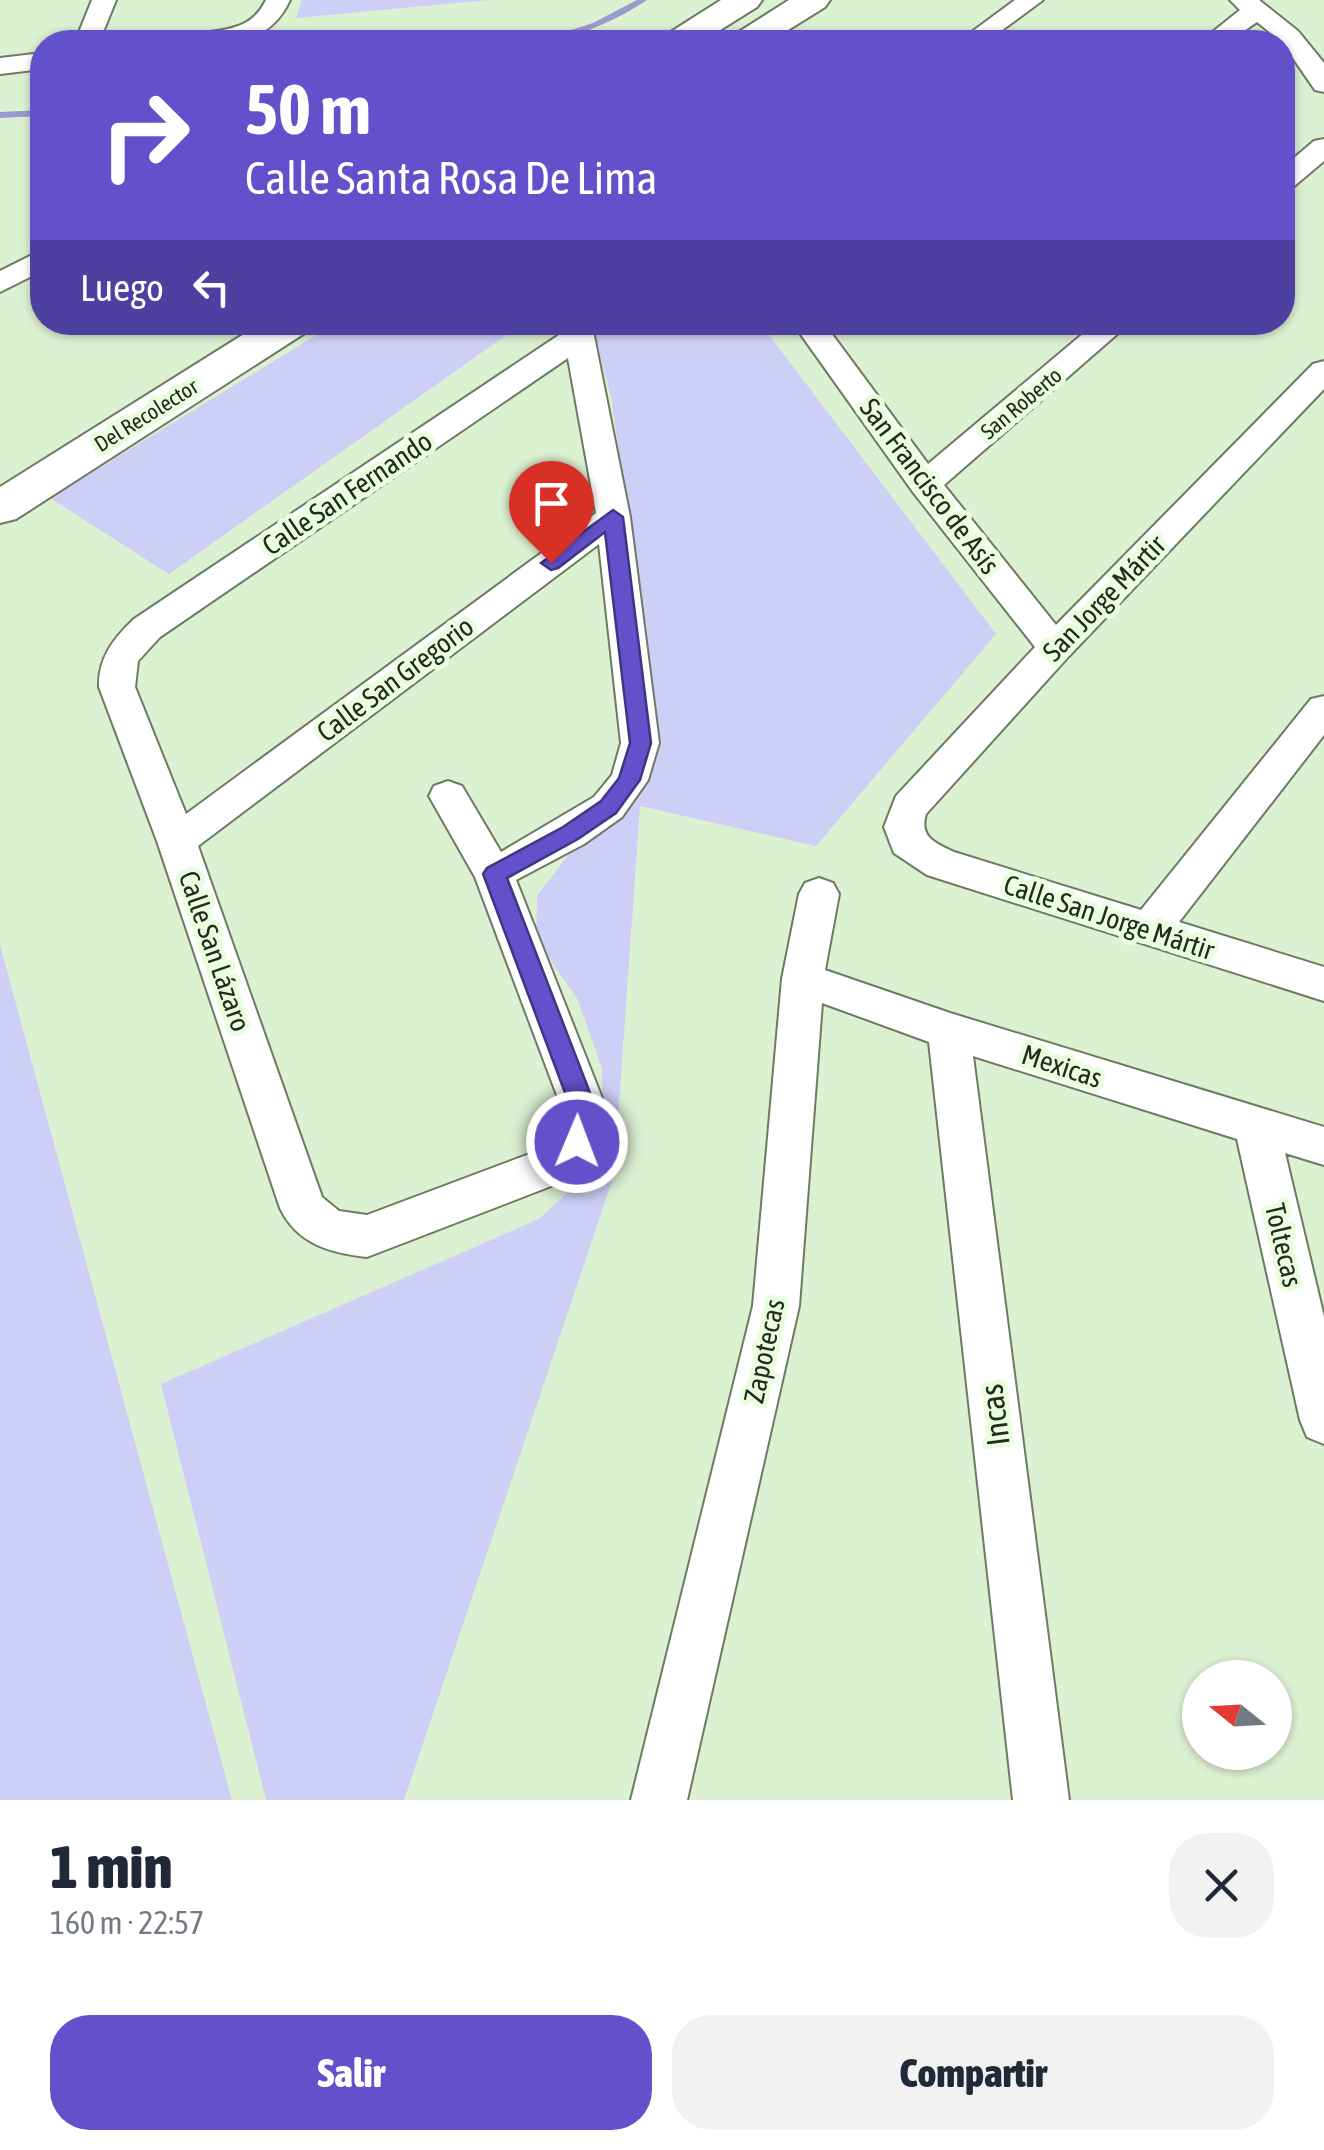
<!DOCTYPE html>
<html lang="es">
<head>
<meta charset="utf-8">
<style>
  :root { --surface:#fff; --page:#f2f2f3; --text:#1f2937; --muted:#747a83; --accent:#6251ca }
  body { margin:0; font-family:"Asap Condensed",sans-serif; background:var(--page); color:var(--text); height:100vh; display:flex; flex-direction:column; font-size:38px; white-space:nowrap }
  * { box-sizing:border-box; margin:0 }
  p { font-size:32px; color:var(--muted) }
  .icon { flex:none; width:55px; height:55px; fill:none; stroke:currentColor; stroke-width:2; stroke-linecap:round; stroke-linejoin:round }
  .map { position:relative; height:1800px; overflow:hidden }
  .drawer { display:flex; flex-direction:column; background:var(--surface); flex:1 }
  .drawer>* { flex:none }
  .hud { position:absolute; left:30px; top:30px; width:1265px; height:305px; border-radius:40px; box-shadow:0 2px 8px #0004; background:#6251ca; color:#fff; overflow:hidden }
  .needle { width:65px; rotate:288deg }
  .tools { position:absolute; left:1182px; top:1660px; display:grid; gap:20px }
  .tools a { display:grid; place-items:center; width:110px; height:110px; border-radius:50%; background:var(--surface); box-shadow:0 2px 8px #0004; font-size:50px }
  .pin { position:absolute; display:grid; place-items:center; width:85px; height:85px; color:#fff; margin:-102px -42px; border-radius:50% 50% 50% 0; rotate:-45deg; box-shadow:0 0 10px #0007 }
  .pin .icon { rotate:45deg }
  .me { position:absolute; width:110px; margin:-55px; rotate:1deg; stroke-linejoin:round; filter:drop-shadow(0 0 8px #0008) }
  .turn { display:flex; align-items:center; gap:35px; height:210px; padding:0 50px; font-size:45px }
  .turn .icon { width:130px; height:130px; stroke-width:2.5 }
  .turn b { display:block; font-size:70px; line-height:85px }
  .then { display:flex; align-items:center; height:95px; padding:0 50px; background:#0003; gap:20px; font-size:38px }
  .round { display:grid; place-items:center; flex:none; width:105px; height:105px; border-radius:40px; background:var(--page) }
  .head { display:flex; align-items:center; justify-content:space-between; height:170px; padding:0 50px }
  h1 { font-size:60px; font-weight:800; line-height:75px }
  .action { display:flex; gap:20px; margin-top:auto; padding:20px 50px }
  .action a { flex:1; height:115px; border-radius:40px; background:var(--accent); color:#fff; font-size:40px; font-weight:800; line-height:115px; text-align:center }
  .action a+a { background:var(--page); color:var(--text) }
  .map>svg:first-child { display:block }
</style>
</head>
<body>
<div class="map">
<svg width="1324" height="1800" viewBox="0 0 1324 1800">
  <rect width="100%" height="100%" fill="#dcf0d2"/>
  <path fill="#cecff7" d="M302,0h187l-193,18z
    M516,323l3,3 -350,248 -119,-76 286,-175z
    M592,323h168l236,311 -180,212 -176,-40 -26,369 -210,625h-138l-105,-416 378,-165 33,-31 31,-61 -1,-59 -25,-70 -41,-58 1,-44 79,-103 39,-92 -44,-304z
    M0,945l232,855h-232z"/>
  <g fill="none" stroke-linecap="round" stroke-linejoin="round">
    <path fill="#9a9ace" fill-rule="evenodd" d="M637,0h10c-26,18 -81,44 -113,42l59,-19z
      M42,110v6l-42,2v-6z"/>
    <g stroke="#6a7c61" stroke-width="4">
      <path id="street" d="M92,0h24l-17,42h-24z
        M266,0h24c-22,48 -67,45 -113,42l4,-5c33,-9 68,-1 85,-37z
        M1015,0h28l-57,42h-28z
        M1230,0h29l39,31 26,32v29l-9,-2 -33,-48 -25,-20 -29,20h-28l40,-32z
        M42,53v16l-42,5v-16z
        M1324,139v22l-32,27 -10,2v-22l32,-27z
        M42,250v21l-42,21v-21z
        M556,322h30l8,14 36,181 29,226 -11,37 -26,37 -38,27 -68,36 86,218c3,32 -9,57 -30,80l-205,79c-37,-4 -70,-13 -87,-49l-123,-367 -58,-154c-1,-29 15,-49 35,-68l428,-286zM568,358l28,155 -410,301 -51,-127 3,-26 22,-24zM599,544l22,199 -9,32 -18,22 -93,55 -39,-66 -14,-5 -14,5 -5,10 46,81 83,221 -1,33 -17,19 -173,65 -28,-4 -17,-14 -124,-351z
        M792,322h31l105,142 169,-142h34l-187,163 112,140 257,-261 11,-3v28l-256,268 -142,157c-7,23 9,29 28,38l187,58 170,-211 13,-3v39l-145,187 145,45v34l-397,-126 -33,-22 -10,-26 12,-31 139,-149 -122,-155z
        M819,878l14,5 6,11 -14,76 125,43 374,114v38l-39,-12 39,164v127l-17,-7 -7,-17 -63,-281 -264,-83 96,744h-56l-84,-758 -107,-39 -23,303 -112,494h-56l122,-494 29,-327 17,-85 6,-11z"/>
    </g>
    <g stroke="#6a7c61" stroke-width="4">
      <path id="secondary" d="M721,0h41l-5,7 -56,35h-40l5,-7z
        M789,0h41l-5,7 -56,35h-40l5,-7z
        M263,322h50l-5,9 -292,188 -16,4v-36z"/>
    </g>
    <use href="#street" fill="#fff" fill-rule="evenodd"/>
    <use href="#secondary" fill="#fff" fill-rule="evenodd"/>
  </g>
  <path fill="#6251ca" stroke="#403583" stroke-width="2.5" d="M613,510l10,7 28,226 -11,37 -24,33 -38,26 -71,39 85,220c3,19 2,35 -6,52l-9,4 -9,-4c-5,-12 2,-35 -1,-52l-84,-224 4,-6 76,-41 38,-26 18,-23 11,-35 -25,-211 -47,36 -7,2 -10,-7z"/>
  <g text-anchor="middle" stroke-width="10" stroke-linejoin="round" paint-order="stroke">
    <g font-size="22" fill="#232a1f" stroke="#e9fddf">
      <text transform="translate(1021 403) rotate(-40)" y="8">San Roberto</text>
      <text transform="translate(146 415) rotate(-32)" y="8">Del Recolector</text>
    </g>
    <g font-size="28" fill="#232a1f" stroke="#e9fddf">
      <text transform="translate(930 486) rotate(53)" y="10">San Francisco de Asís</text>
      <text transform="translate(347 493) rotate(-34)" y="10">Calle San Fernando</text>
      <text transform="translate(1104 598) rotate(-46)" y="10">San Jorge Mártir</text>
      <text transform="translate(395 679) rotate(-37)" y="10">Calle San Gregorio</text>
      <text transform="translate(1109 917) rotate(18)" y="10">Calle San Jorge Mártir</text>
      <text transform="translate(215 951) rotate(71)" y="10">Calle San Lázaro</text>
      <text transform="translate(1062 1066) rotate(18)" y="10">Mexicas</text>
      <text transform="translate(1284 1245) rotate(77)" y="10">Toltecas</text>
      <text transform="translate(764 1351) rotate(-78)" y="10">Zapotecas</text>
    </g>
    <g font-size="32" fill="#232a1f" stroke="#e9fddf">
      <text transform="translate(995 1415) rotate(-97)" y="11">Incas</text>
    </g>
  </g>
</svg>
<div class="tools">
<a><svg class="needle" viewBox="-14 -14 28 28"><path d="M0-13l5 13h-10z" fill="#e53935"/><path d="M0 13l5-13h-10z" fill="#747a83"/></svg></a>
</div>
<div class="pin" style="left:551px;top:563px;background:#d93025"><svg class="icon" aria-label="arrive" viewBox="0 0 24 24"><path d="M6 21V4h12l-3 4 3 4H6"/></svg></div>
<svg class="me" style="left:577px;top:1142px" viewBox="-20 -20 40 40"><circle r="17" fill="#6251ca" stroke="#fff" stroke-width="3"/><path d="M0-11L8 9 0 5-8 9z" fill="#fff"/></svg>
<div class="hud">
<div class="turn"><svg class="icon" aria-label="right" viewBox="0 0 24 24"><path d="M7 20v-9h11M14 6l5 5-5 5"/></svg><div><b>50 m</b>Calle Santa Rosa De Lima</div></div>
<div class="then">Luego<svg class="icon" aria-label="left" viewBox="0 0 24 24"><path d="M17 20v-9H6M10 6l-5 5 5 5"/></svg></div>
</div>
</div>
<section class="drawer">
<div class="head"><div><h1>1 min</h1><p>160 m · 22:57</p></div><a class="round"><svg class="icon" aria-label="close" viewBox="0 0 24 24"><path d="M6 6l12 12M18 6L6 18"/></svg></a></div>
<div class="action"><a>Salir</a><a>Compartir</a></div>
</section>
</body>
</html>
